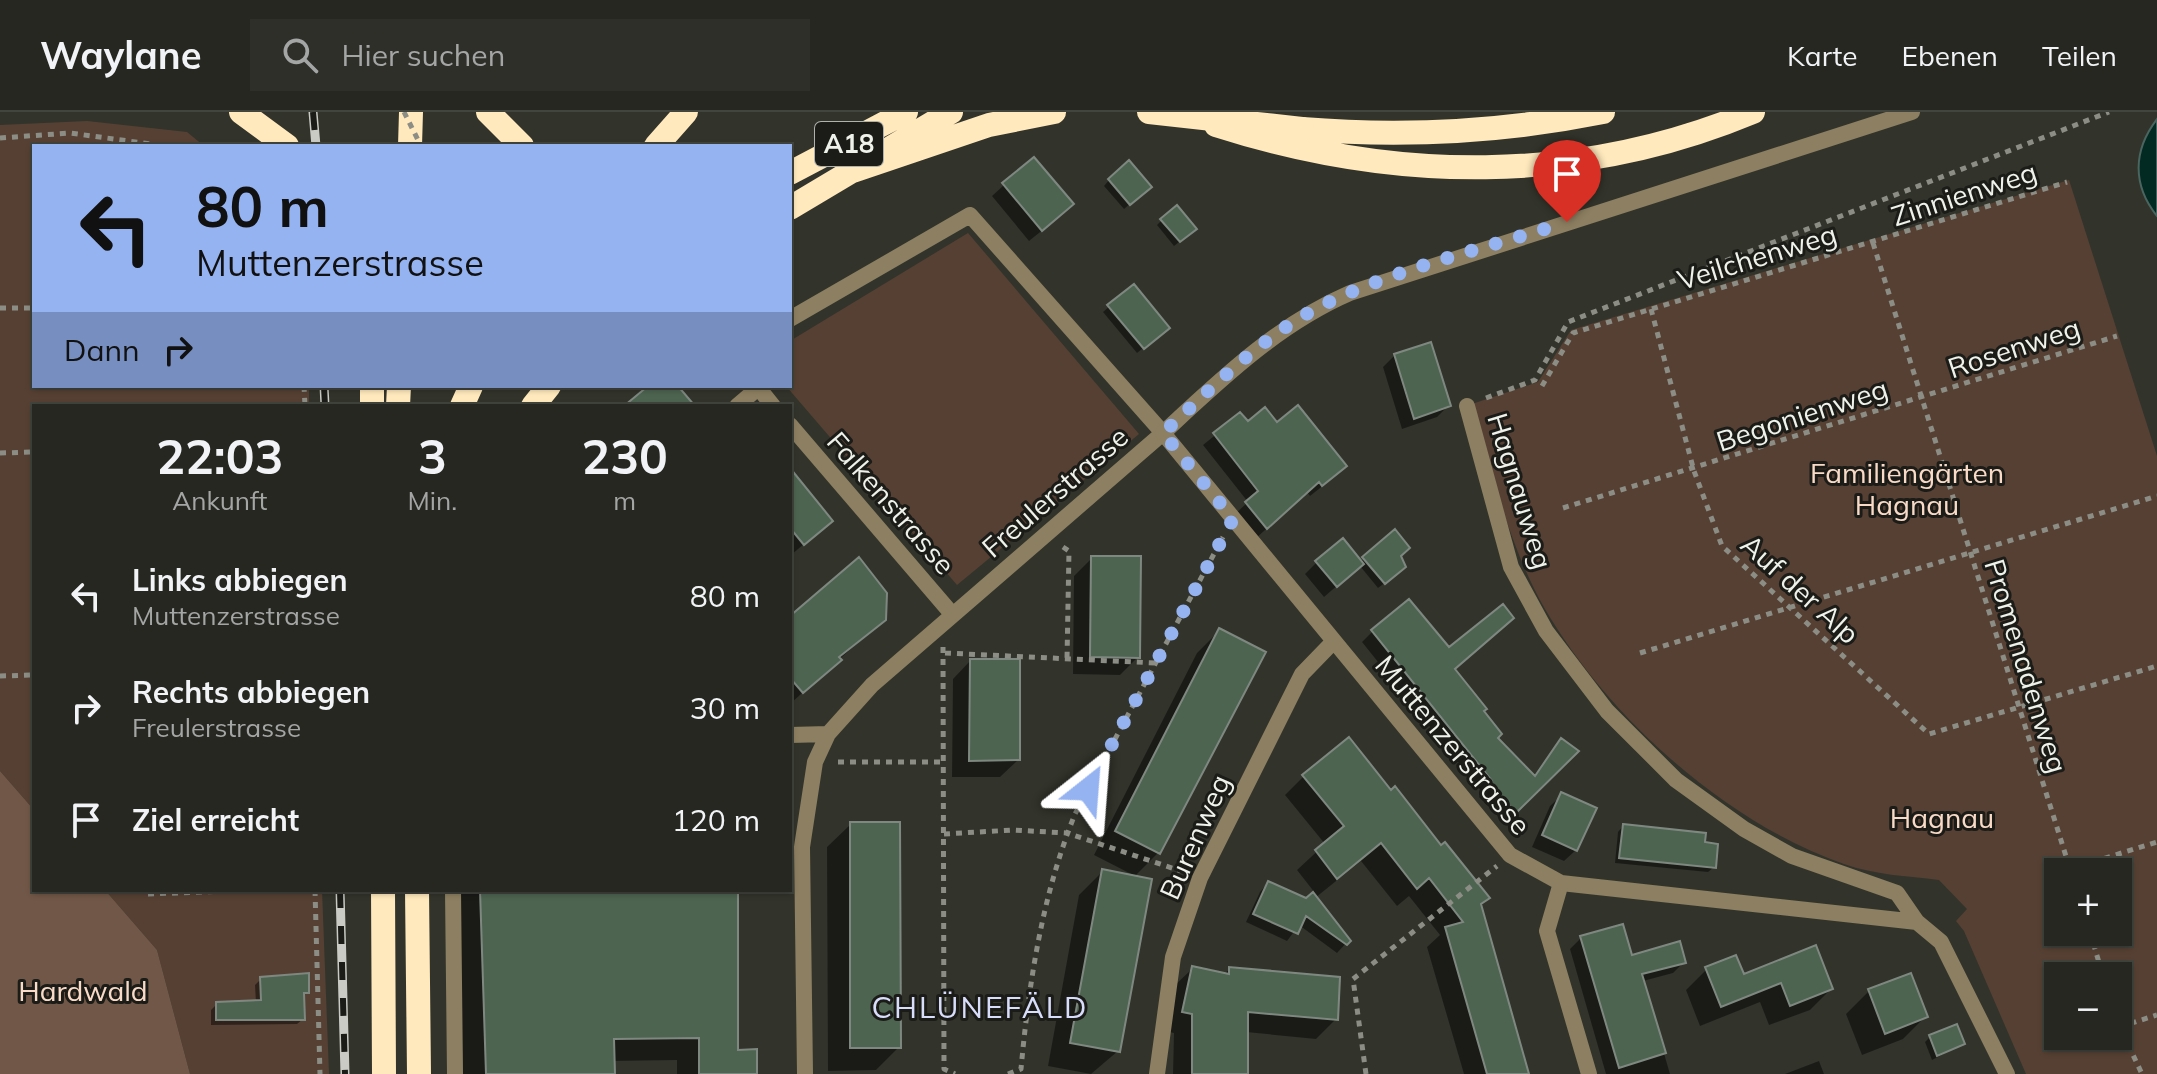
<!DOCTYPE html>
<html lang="de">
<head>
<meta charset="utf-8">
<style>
  :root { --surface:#262720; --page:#2e2f29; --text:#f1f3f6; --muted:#a4a5a5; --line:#42443e }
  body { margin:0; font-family:Mulish,sans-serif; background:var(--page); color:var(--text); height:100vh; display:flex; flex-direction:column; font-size:30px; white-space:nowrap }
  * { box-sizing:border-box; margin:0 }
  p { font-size:26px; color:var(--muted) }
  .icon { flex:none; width:44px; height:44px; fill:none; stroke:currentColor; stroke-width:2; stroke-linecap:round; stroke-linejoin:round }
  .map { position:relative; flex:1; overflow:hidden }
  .sheet { position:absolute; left:32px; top:292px; width:760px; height:488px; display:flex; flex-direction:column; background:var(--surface); border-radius:0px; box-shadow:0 2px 6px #0004,0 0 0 2px var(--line) }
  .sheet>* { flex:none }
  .hud { position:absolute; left:32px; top:32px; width:760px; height:244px; border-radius:0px; box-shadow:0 2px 6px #0004,0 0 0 2px var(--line); background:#95b2f1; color:#111; overflow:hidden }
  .fabs { position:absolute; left:2044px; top:746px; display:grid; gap:16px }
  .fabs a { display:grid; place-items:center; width:88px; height:88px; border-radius:0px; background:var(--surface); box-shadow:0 2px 6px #0004,0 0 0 2px var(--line); font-size:40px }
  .pin { position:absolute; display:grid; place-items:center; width:68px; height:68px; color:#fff; margin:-82px -34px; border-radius:50% 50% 50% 0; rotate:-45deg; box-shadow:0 0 8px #0007 }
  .pin .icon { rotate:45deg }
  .me { position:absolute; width:88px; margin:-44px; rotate:28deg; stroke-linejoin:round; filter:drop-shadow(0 0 6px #0008) }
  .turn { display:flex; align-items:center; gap:28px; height:168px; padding:0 32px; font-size:36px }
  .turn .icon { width:104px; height:104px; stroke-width:2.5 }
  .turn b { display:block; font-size:56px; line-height:68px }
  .then { display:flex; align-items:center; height:76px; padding:0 32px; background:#0003; gap:16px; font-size:30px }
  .eta { display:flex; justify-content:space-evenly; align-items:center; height:136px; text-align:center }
  .eta b { font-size:48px; font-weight:700; line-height:56px }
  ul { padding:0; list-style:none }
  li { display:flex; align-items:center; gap:24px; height:112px; padding:0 32px }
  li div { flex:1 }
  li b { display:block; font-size:30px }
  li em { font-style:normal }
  header { display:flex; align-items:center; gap:48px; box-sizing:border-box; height:112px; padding:0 40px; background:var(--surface); border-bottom:2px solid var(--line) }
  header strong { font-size:38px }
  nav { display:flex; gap:44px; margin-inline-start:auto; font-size:28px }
  .search { width:560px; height:72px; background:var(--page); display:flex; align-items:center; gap:20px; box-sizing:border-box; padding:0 28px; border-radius:0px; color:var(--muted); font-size:30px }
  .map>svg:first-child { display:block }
</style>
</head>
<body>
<header>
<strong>Waylane</strong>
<div class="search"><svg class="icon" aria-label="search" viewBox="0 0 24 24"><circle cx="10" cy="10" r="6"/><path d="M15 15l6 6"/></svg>Hier suchen</div>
<nav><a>Karte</a><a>Ebenen</a><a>Teilen</a></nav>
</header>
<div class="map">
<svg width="2157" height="962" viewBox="0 0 2157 962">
  <rect width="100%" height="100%" fill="#32342b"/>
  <path fill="#564033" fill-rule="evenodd" d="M87,9l100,11 17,14h-170v240h275v20h-275v404l-34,-39v-646z
    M2069,68l88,276v618h-131l-62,-143 -8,-10 11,-12 -28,-29c-32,-4 -64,-5 -95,-16 -118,-41 -236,-147 -299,-255 -36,-63 -53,-136 -73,-205l66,-22 33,-52zM2058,760h60v60h-60zM2058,864h60v60h-60z
    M968,121l171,201 -182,151 -171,-199h4v-45z
    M105,778h217l7,184h-139l-33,-124z"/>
  <path fill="#715747" d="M0,659l34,39v80h71l52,60 33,124h-190z"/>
  <path fill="#032923" stroke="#4a655f" stroke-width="2" d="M2157,7v97c-25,-31 -24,-66 0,-97z"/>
  <path fill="#0007" d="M1109,68l35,12 -20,17 -20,-23z
    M1004,73l56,31 -31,25 -37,-45z
    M1162,108l27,14 -15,12 -17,-21z
    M1133,174l29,47 -25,20 -34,-41z
    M1395,243l54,50 -12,12 -35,12 -19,-62z
    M1240,303l7,9 30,1 57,52 -24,19 -3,-4 -52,47 -20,-25 13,-12 -45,-57z
    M790,378l41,31 -40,34 -1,-1z
    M1394,420l4,41 -20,15 -18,-22 -36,31 -19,-23 12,-12h43z
    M1092,446l46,99 -18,18 -47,-1 1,-98z
    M790,507h94l-94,85z
    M1220,518l43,23 -105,200 -23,23 -41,-21 103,-202z
    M1373,519l80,39 42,68 38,39 29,-36 14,10 -72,71 -25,-25 4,-4 -121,-151z
    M970,549l48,99 -18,17h-48l1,-98z
    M1304,664l86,17 97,105 -8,8 48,168h-63l-37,-127 13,-12 -31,-39 -12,10 -36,-45 -46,37 33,43 -11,12 -38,-28 -12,16 -41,-19 14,-30 8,-9 38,17 9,-7 -18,-23 28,-26 -40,-49z
    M1562,683l14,55 -12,11 -32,-14 18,-41z
    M851,712l48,223 -23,23 -48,1 -1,-224z
    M1623,714l80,18 11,23 -6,5 -93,-9 3,-31z
    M1102,760l16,179 -27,23 -43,-8 31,-171z
    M457,778h279v162l19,22h-78v-14l-65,1 1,13h-150z
    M1581,826l50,19 53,5 -11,11 -30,8 27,93h-64l-36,-125z
    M1193,856l31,6 6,-5 106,50 -20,20 -70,-7v42h-73l1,-41 -10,-2 9,-44z
    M1707,857l36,7 88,13 -21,21 -41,15 -9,-23 -60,24 -14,-36z
    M261,867l46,13 -5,6 1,21 -6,5 -86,1v-15l6,-6 39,-1 -1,-18z
    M1869,879l57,25 -23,23 -41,16 -16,-41z
    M1930,925l33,7 -31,16 -7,-18z
    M1819,949l5,13h-39z"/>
  <path fill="#4d6450" stroke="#7f8880" stroke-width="2" d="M1034,45l40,47 -32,27 -40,-48z
    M1129,48l23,27 -22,18 -22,-26z
    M1177,93l20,24 -17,13 -20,-23z
    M1134,172l36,44 -26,21 -37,-44z
    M1431,230l20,64 -37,13 -20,-65z
    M648,274h30l17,20h-71z
    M1298,293l49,61 -25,20 -3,-4 -52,47 -22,-27 13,-11 -45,-58 27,-21 8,9 17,-14 12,15z
    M790,356l43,53 -29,24 -14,-17z
    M1395,417l15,19 -9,8 5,11 -21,17 -23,-27z
    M1343,426l21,26 -27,23 -22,-26z
    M1091,444h50l-1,102 -50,-1z
    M859,445l28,36 -1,27 -47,37 3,3 -39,33 -13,-15v-62z
    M1409,487l40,48 54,-43 11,14 -59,51 32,40 -3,2 18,23 -4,4 37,38 26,-38 18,13 -63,62 -27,-29 3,-3 -121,-151z
    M1219,516l47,24 -106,202 -45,-23z
    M970,547h50v101l-51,1z
    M1349,625l42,53 4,-4 46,59 4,-3 45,56 -9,6 48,170h-42l-42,-147 18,-5 -34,-44 -12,11 -36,-46 -44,36 -22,-29 29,-24 -42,-51z
    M1561,680l36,16 -20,43 -35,-16z
    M850,710h50l1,226h-51z
    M1623,712l83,9 -1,9 13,2 -2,24 -97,-10z
    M1102,757l50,10 -32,173 -50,-9z
    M1268,769l38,17 7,-6 38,49 -4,4 -41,-29 -8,18 -45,-20z
    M480,778h258v160l19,-1v25h-58v-36l-85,1 1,35h-129z
    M1623,812l9,31 48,-14 6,22 -44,11 24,79 -47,15 -39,-132z
    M1816,833l17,44 -43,17 -9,-23 -60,24 -16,-40 31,-12 8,19z
    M1192,854l37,8v-7l111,10 -2,43 -90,-8v62h-56v-60l-10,-2z
    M309,861v20h-5l1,27h-89v-18l45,-2 -1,-23z
    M1911,861l17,44 -43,17 -17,-45z
    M1957,912l8,20 -28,12 -8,-21z"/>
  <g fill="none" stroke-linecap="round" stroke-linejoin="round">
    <path stroke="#8c8e86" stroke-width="5" stroke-dasharray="6 6" stroke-linecap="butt" d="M0,26l70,-5 95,13
      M1873,131l198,629
      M0,196h34
      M1651,197l43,162 28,75 207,188 228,-68
      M304,274l1,20
      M1542,274l31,-53 494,-151
      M1486,286l49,-18 33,-58 541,-210
      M0,341l34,-1
      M1563,396l554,-172
      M1063,435l6,4 -2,108
      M943,535l1,422 11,5
      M945,541l211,10
      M1640,541l517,-157
      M0,564l34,-1
      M838,650h107
      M944,722l69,-4 54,3 114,38
      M2070,757l87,-27
      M315,778l5,184
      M148,782l111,-4
      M2090,820l13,44
      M2118,911l24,51
      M2119,915l38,-12
      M1008,962l13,-5c8,-87 21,-173 54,-255l148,-277
      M1366,962l-13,-95 144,-113"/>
    <path stroke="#8d7f61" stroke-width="16" d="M737,294l21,-18"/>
    <path stroke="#8d7f61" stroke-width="16" d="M790,207l180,-104 193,218 347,422 51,28 356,39 24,20 66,132
      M757,274l16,20
      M1467,294l44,161 35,64 61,80 69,69 68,49 48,27 105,37 20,29
      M790,313l162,189
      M790,623l38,-1
      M1561,771l-14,48 42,143
      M453,778l2,184
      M805,962l-3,-227 13,-85 13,-28 44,-49 291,-252
      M1157,962l16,-117 27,-79 102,-204 31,-32"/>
    <path stroke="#8d7f61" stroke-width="16" d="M1163,321c57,-53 115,-109 187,-140l562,-181"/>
    <path stroke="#ffe9bd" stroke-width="24" d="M241,0l46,34
      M488,0l34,34
      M1216,13c178,57 362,60 537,-13
      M1302,17c100,8 202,3 301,-17
      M410,34l1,-34
      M656,34l30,-34
      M853,59l136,-46 65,-13
      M790,61l116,-61
      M790,96l161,-96
      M372,274v20
      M398,294l1,-20
      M462,294l9,-20
      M533,294l16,-20
      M383,778l1,184
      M417,778l2,184"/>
    <g stroke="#c9cbc4" stroke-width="9">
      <path id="rail" d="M313,0l3,34
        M324,274l1,20
        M340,778l5,184"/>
    </g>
    <use href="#rail" stroke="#1b1b17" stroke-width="6" stroke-dasharray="18" stroke-linecap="butt"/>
    <path stroke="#8c8e86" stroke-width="5" stroke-dasharray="6 6" stroke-linecap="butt" d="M404,0l17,34"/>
    <path stroke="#ffe9bd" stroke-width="24" d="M1149,0l153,17"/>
  </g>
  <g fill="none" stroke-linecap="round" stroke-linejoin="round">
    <path stroke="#95b2f1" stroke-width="14" stroke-dasharray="0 25.2" d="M1088,677l145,-270 -70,-86c49,-45 101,-99 162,-129 76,-37 162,-56 242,-82"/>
  </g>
  <g text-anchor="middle" stroke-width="6" stroke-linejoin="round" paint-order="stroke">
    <rect fill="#1b1b17" stroke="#afb1ab" stroke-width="2" x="815" y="10" width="68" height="44" rx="6"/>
    <g font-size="26" font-weight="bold" fill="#eff1eb">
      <text x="849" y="41">A18</text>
    </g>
    <g font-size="28" fill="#eff1eb" stroke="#1b1b17">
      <text transform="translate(1964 82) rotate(-18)" y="10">Zinnienweg</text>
      <text transform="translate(1757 145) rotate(-17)" y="10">Veilchenweg</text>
      <text transform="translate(2014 236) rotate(-18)" y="10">Rosenweg</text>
      <text transform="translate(1802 303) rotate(-18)" y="10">Begonienweg</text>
      <text transform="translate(1520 379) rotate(73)" y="10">Hagnauweg</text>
      <text transform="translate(1055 380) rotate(-41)" y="10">Freulerstrasse</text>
      <text transform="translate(891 391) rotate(49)" y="10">Falkenstrasse</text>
      <text transform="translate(1800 477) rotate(42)" y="10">Auf der Alp</text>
      <text transform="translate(2026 554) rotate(73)" y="10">Promenadenweg</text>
      <text transform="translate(1453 633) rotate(50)" y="10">Muttenzerstrasse</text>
      <text transform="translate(1195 725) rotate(-66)" y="10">Burenweg</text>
    </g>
    <g font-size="28" fill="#f9dac6" stroke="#1b1b17">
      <text x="1907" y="371">Familiengärten<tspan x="1907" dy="32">Hagnau</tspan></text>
      <text x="1942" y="716">Hagnau</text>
      <text x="83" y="889">Hardwald</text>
    </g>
    <g font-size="30" letter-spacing="2" fill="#d7ddfa" stroke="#1b1b17">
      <text x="980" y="906">CHLÜNEFÄLD</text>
    </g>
  </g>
</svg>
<div class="fabs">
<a>+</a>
<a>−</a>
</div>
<div class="pin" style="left:1567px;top:110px;background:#d93025"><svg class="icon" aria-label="arrive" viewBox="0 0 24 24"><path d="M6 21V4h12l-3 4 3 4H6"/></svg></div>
<svg class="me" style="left:1088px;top:677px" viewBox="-20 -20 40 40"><path d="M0-17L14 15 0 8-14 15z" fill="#95b2f1" stroke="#fff" stroke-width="4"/></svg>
<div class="hud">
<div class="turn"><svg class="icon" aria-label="left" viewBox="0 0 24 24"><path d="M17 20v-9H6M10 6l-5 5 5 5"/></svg><div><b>80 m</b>Muttenzerstrasse</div></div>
<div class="then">Dann<svg class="icon" aria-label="right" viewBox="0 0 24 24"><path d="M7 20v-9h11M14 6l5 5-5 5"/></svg></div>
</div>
<section class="sheet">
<div class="eta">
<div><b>22:03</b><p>Ankunft</p></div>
<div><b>3</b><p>Min.</p></div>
<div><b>230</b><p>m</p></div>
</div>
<ul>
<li><svg class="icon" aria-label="left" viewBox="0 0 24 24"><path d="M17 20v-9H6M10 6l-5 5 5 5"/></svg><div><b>Links abbiegen</b><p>Muttenzerstrasse</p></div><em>80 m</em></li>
<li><svg class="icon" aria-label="right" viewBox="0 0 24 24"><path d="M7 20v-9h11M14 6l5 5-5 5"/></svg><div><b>Rechts abbiegen</b><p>Freulerstrasse</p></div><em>30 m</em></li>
<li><svg class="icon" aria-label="arrive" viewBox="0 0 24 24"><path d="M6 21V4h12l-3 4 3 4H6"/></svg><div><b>Ziel erreicht</b></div><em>120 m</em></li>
</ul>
</section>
</div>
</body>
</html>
